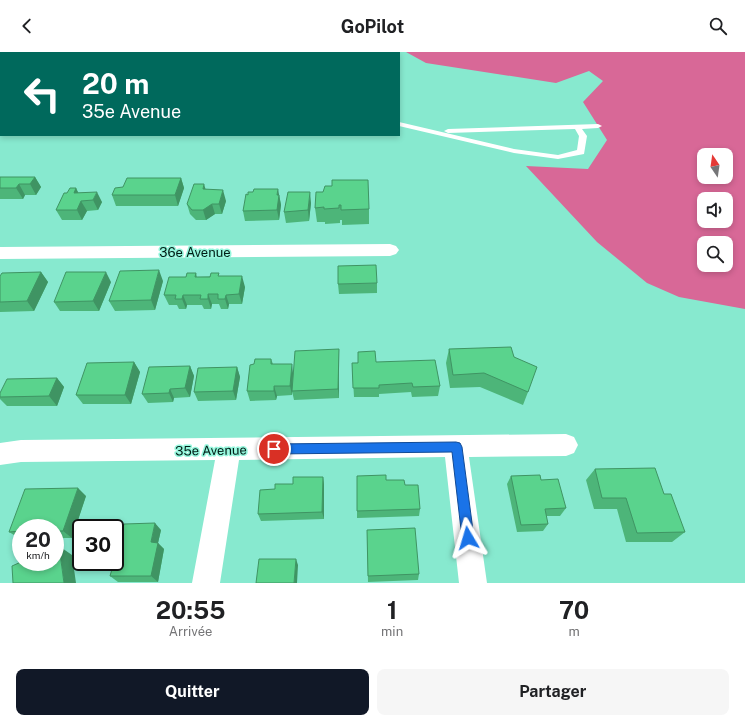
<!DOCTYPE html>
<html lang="fr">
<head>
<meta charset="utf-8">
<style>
  :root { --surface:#fff; --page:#f6f6f6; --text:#202124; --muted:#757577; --accent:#111827 }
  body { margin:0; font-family:"Public Sans",sans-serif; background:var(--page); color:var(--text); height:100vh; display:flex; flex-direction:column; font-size:15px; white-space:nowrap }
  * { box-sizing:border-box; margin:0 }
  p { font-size:13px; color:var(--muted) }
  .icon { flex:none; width:22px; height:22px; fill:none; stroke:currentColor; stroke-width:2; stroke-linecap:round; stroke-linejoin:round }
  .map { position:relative; height:531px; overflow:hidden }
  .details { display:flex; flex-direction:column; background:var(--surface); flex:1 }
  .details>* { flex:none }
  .banner { position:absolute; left:0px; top:0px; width:400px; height:84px; box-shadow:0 2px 6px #0003; background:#00695c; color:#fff; overflow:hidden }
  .needle { width:26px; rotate:347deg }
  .controls { position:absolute; left:697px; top:96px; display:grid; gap:8px }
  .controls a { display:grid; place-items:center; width:36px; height:36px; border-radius:8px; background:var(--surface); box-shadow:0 2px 6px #0003; font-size:20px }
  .speed { position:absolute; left:12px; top:467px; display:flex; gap:8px; font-size:20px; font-weight:700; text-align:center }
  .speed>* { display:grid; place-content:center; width:52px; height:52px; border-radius:50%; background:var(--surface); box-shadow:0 2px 6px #0003; line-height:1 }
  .speed small { font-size:10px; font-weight:400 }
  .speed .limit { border:2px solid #111; border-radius:6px; background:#fff; color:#111 }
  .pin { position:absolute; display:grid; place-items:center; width:34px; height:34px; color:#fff; margin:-17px; border:2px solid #fff; border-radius:50%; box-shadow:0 1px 4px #0007 }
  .me { position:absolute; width:44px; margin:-22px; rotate:353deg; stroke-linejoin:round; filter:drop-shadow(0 0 3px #0008) }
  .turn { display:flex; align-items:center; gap:14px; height:84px; padding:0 16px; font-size:18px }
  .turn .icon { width:52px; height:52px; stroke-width:2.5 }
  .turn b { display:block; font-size:28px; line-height:34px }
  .eta { display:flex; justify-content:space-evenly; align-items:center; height:68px; text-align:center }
  .eta b { font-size:24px; font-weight:700; line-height:28px }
  .primary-button { display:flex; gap:8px; margin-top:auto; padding:8px 16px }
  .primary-button a { flex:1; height:46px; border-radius:8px; background:var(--accent); color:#fff; font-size:16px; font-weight:700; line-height:46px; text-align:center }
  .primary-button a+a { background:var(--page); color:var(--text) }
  header { display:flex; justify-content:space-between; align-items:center; height:52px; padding:0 16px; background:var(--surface); font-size:18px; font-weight:700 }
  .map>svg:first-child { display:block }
</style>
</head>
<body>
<header><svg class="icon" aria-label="back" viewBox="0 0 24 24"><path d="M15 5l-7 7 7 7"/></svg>GoPilot<svg class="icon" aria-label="search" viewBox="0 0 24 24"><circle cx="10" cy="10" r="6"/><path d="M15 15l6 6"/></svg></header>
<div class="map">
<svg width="745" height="531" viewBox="0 0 745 531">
  <rect width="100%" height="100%" fill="#87e9cf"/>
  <path fill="#d86897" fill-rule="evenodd" d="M406,0h339v257l-66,-12 -32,-14 -50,-41 -71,-76 62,3 19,-29 -24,-38 20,-21 -14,-10 -33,12 -130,-20zM704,103h22v22h-22zM704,147h22v22h-22zM704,191h22v22h-22z"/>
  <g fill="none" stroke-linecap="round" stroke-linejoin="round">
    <path fill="#fff" fill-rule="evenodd" d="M0,64h1v4h-1z
      M399,70l115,27 44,6 19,-5 2,-14 -4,-7 -127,4 -4,-2 4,-2 150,-5 4,2 -4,2 -16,1 5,7 -3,18 -26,5 -44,-6 -115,-27z"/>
    <path fill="#fff" fill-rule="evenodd" d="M390,192l6,2 3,4 -3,4 -6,2 -390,3v-12z
      M566,382l8,3 4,8 -4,8 -8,3 -97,1 18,126h-28l-14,-126 -206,3 -19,123h-28l23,-123 -194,2 -21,3v-22l21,-3z"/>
  </g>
  <path fill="#4db579" d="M0,125h35l6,10 -5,8h-11l-2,4h-23z
    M181,126l3,10 -6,18h-62l-4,-11 11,-8z
    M76,136l2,5 24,9 -4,8 -11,1 -5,9h-20l-6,-10 11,-17z
    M206,137l20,12 -4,13h-7l-9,6h-10l-6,-6 -3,-10z
    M323,140l46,17v15l-27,1v-5h-2v3l-15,1v-2h-8l-2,-14z
    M279,143l2,10 -2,15 -34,1 -2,-10z
    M311,151l-2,18 -23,2 -2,-11z
    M41,220l7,10 -14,29 -34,1v-36z
    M196,221l1,4 23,-1 25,11 -3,17h-13l-1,5h-7l-2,-5h-7l-1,5h-7l-2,-4h-15l-1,4h-7l-2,-4h-8l-5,-10 22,-18z
    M163,229l-8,29 -40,1 -6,-10z
    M111,230l-12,29h-39l-6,-9z
    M377,231v10l-38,1 -1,-10z
    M339,297v49l-45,2 -2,-9 1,-15 -1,19 -15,1 -1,4 -26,1 -3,-10 7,-27 17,-5 2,5 20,9z
    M449,297l65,8 14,35 -5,13 -43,-18 -30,1 -4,-25z
    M134,310l6,10 -9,32h-48l-7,-9z
    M376,310l64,24 -2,10 -26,1 -1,-5 -32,2v3h-25l-2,-34z
    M190,314l4,10 -4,21 -16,1 -1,4 -25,1 -6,-9z
    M237,315l3,10 -4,23 -38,1 -4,-9z
    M57,326l7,9 -7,19h-50l-7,-7v-6z
    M595,417l69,25 21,38 -13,10h-46l-9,-33h-23l-8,-29z
    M511,424l30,4 25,28 -6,8h-14l2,8 -5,7 -26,1 -10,-48z
    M323,425l1,8v34l-63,2 -3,-7 17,-25 18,-5z
    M386,428l19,5 15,24 -1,7 -62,2v-7z
    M86,444l-14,42h-17v-10h-34v10h-2l-10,-6z
    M161,478l-3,13 6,6 -6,33h-40l-8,-6z
    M367,478l52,44 -1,6 -50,2z"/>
  <path fill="#3f9463" d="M35,125l6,10 -5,8 -6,-11z
    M181,126l3,10 -6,18 -3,-11z
    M19,132l6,11 -2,4 -7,-11z
    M204,132l3,10 -4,-5z
    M76,136l5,10 -7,-5z
    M278,137l3,16 -2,15 -2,-10v-15z
    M223,138l3,11 -4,13 -3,-10z
    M97,140l5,10 -4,8 -5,-10z
    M310,140l1,11 -2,18 -1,-11z
    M81,149l6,10 -5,9 -5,-10z
    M212,152l3,10 -9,6 -3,-10z
    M159,218l4,11 -8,29 -4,-10z
    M41,220l7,10 -14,29 -7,-10z
    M106,220l5,10 -12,29 -6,-10z
    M242,224l3,11 -3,17 -3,-10z
    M208,242l4,10 -1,5 -3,-10z
    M183,243l4,10 -1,4 -4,-10z
    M226,243l3,9 -1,5 -3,-10z
    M339,297v49l-1,-9z
    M134,310l6,10 -9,32 -6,-9z
    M292,312l1,9 -1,22 -2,-9z
    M190,314l4,10 -4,21 -5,-9z
    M237,315l3,10 -4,23 -3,-9z
    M57,326l7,9 -7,19 -8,-10z
    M274,334l3,10 -1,4 -2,-9z
    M170,337l4,9 -1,4 -4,-9z
    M323,425l1,8v34l-2,-7z
    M78,436l8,8 -14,42 -9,-7z
    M155,471l6,7 -3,13 6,6 -6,33 -7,-6v-34z
    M59,494l13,9 4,28h-12z
    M296,507l2,6 -1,18h-3z"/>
  <path fill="#5ad38d" stroke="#3f9463" d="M0,125h35l-5,7h-11l-3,4h-16z
    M127,126h54l-6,17h-63l3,-7 8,-1z
    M332,128h36l1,29 -28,1v-5h-2v3l-15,1v-2l-9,1 1,-16h7l2,-6h7z
    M194,132h10l-1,5 20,1 -4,14h-7l-9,6h-11l-5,-6z
    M70,136h6l-2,5 23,-1 -4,8 -12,1 -4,9h-21l8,-17h3z
    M254,137h24l-1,6h2l-2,15 -34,1 3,-17 2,1v-3h5z
    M288,140h22l-2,18 -24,2z
    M376,213l1,18 -39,1v-18z
    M159,218l-8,30 -42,1 11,-30z
    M41,220l-14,29 -27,1v-26l2,-3z
    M66,220h40l-13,29 -39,1z
    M187,221h9l-1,4h15l1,-4h8l-1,3h24l-3,18 -13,1 -1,4h-7v-5h-10v5h-8l1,-4h-18l-1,4h-7l1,-4h-12l5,-18h17z
    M511,295l3,10 23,10 -9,25 -44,-19 -31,2 -4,-26z
    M339,297l-1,40 -46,2 3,-40z
    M375,299l1,11 59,-2 5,26 -27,1 -1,-4 -33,2v3h-26l-1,-25h6v-11z
    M255,307h16v5h21l-2,22h-16v5h-27l3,-26 4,-1z
    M134,310l-9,33h-49l11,-32z
    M190,314l-5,22 -15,1 -1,4 -27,1 7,-27z
    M237,315l-4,24 -39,1 4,-24z
    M57,326l-8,18 -49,1v-4l7,-14z
    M655,416l9,26h7l14,38 -48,1 -11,-35h-24l-7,-29z
    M386,423v5h18l1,5h13l2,24 -63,2v-35z
    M540,423l1,5 17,-1 8,29 -21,1 3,15 -27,1 -10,-49z
    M293,425h30l-1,35 -64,2 2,-24 15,-1v-5h18z
    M78,436l-15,43h-8v-3h-34v3l-12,1 16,-43z
    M155,471l-4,19 7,1 -7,33h-41l4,-14h1v-5l9,-33z
    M415,476l4,46 -51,2 -1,-46z
    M59,494l5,37h-51l-1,-17 9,-4h34v-14z
    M259,507h37l-2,24h-38z"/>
  <path fill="#1a73e8" stroke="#114b97" d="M456,390l4,1 2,4 12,91 -2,4 -4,1 -4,-1 -2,-4 -10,-86 -178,2 -4,-1 -1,-4 1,-3 4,-2z"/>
  <g text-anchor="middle" stroke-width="3" stroke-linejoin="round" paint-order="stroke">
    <g font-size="13" fill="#001c15" stroke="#94f6dc">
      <text x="195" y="205">36e Avenue</text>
      <text transform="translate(211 398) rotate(-1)" y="5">35e Avenue</text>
    </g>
  </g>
</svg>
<div class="controls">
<a><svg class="needle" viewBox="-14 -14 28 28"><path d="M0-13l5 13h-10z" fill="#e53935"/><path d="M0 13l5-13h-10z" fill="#757577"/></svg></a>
<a><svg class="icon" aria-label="sound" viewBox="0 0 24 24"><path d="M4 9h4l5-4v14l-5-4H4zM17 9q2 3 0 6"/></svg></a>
<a><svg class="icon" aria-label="search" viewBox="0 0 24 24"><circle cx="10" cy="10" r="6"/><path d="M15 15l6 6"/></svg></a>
</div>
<div class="speed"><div>20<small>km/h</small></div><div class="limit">30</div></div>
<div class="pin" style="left:274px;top:397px;background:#d93025"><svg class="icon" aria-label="arrive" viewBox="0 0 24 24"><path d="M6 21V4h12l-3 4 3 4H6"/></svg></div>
<svg class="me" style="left:468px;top:486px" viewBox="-20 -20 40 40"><path d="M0-17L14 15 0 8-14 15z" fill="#1a73e8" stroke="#fff" stroke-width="4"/></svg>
<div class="banner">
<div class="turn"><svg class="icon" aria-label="left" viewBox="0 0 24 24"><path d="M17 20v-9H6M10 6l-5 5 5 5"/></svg><div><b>20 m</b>35e Avenue</div></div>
</div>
</div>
<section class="details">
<div class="eta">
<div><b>20:55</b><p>Arrivée</p></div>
<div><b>1</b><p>min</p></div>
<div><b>70</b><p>m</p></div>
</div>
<div class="primary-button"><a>Quitter</a><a>Partager</a></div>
</section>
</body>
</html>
